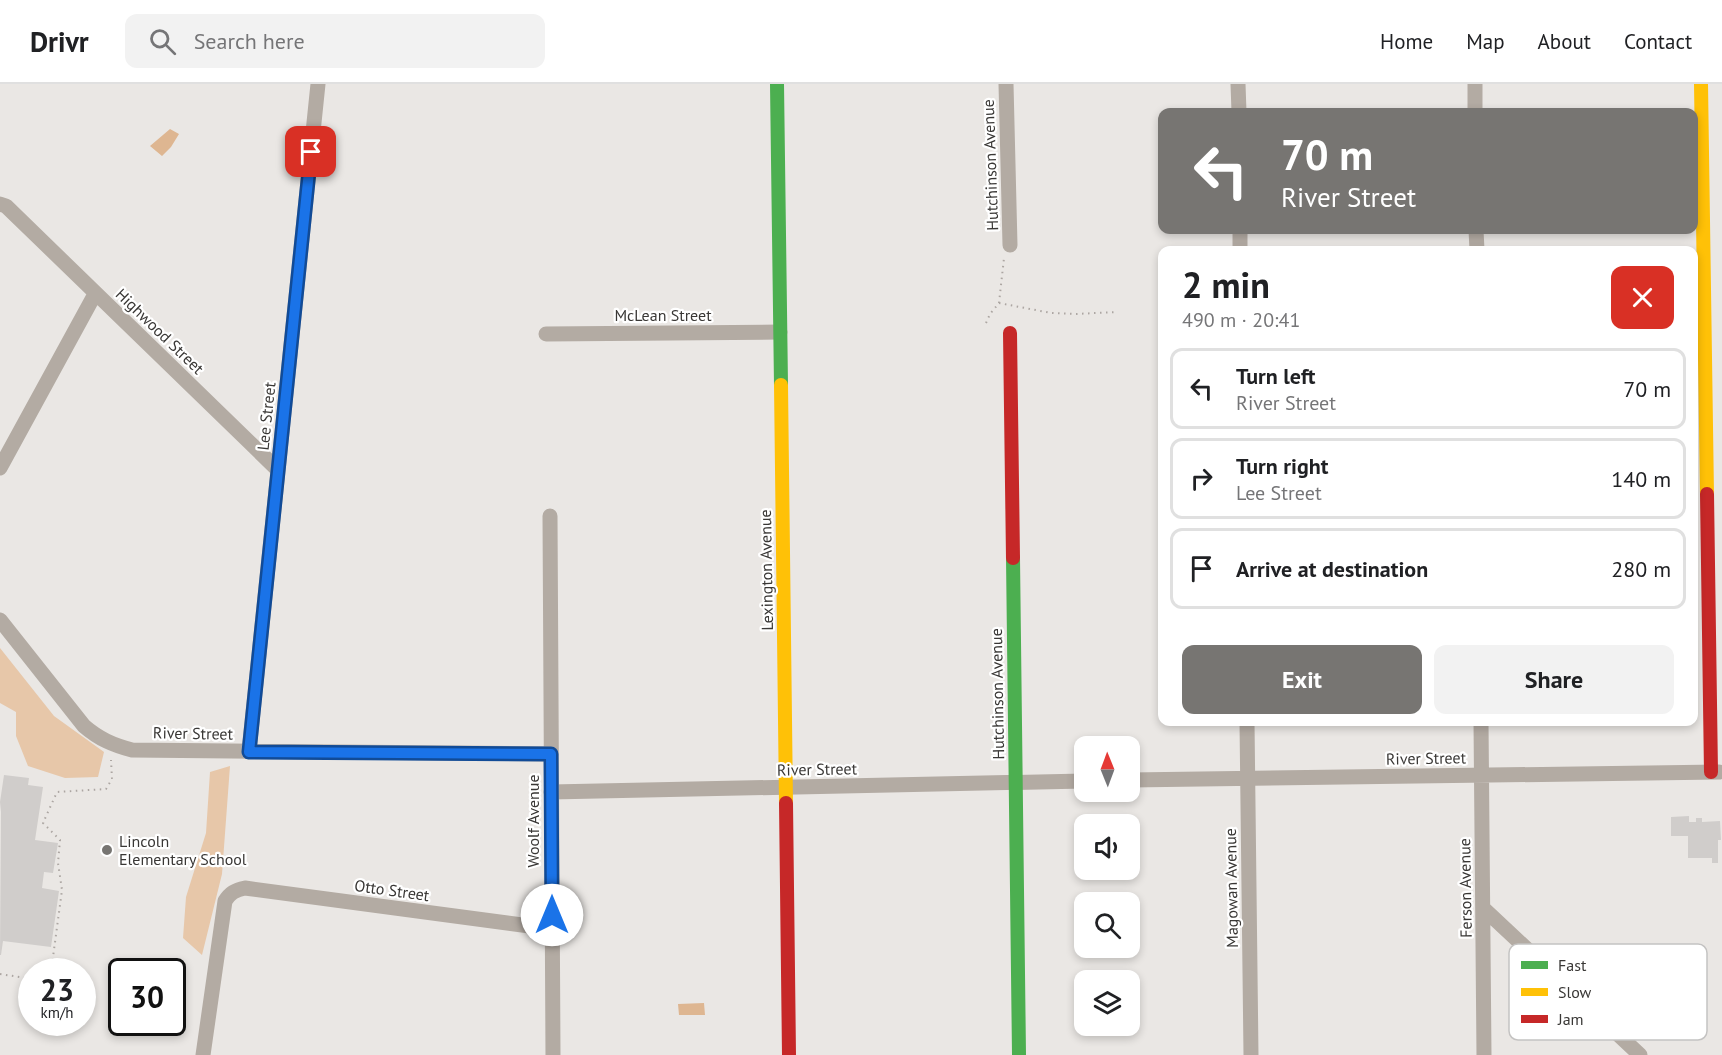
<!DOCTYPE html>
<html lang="en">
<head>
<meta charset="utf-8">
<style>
  :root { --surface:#fff; --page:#f2f2f2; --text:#202124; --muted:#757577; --line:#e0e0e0; --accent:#777572 }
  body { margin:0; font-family:"PT Sans",sans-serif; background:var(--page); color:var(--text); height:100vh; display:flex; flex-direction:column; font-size:22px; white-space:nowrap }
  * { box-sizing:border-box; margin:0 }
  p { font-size:20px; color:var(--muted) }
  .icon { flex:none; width:33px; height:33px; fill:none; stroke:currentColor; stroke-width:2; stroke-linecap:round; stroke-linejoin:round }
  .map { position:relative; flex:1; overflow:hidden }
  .drawer { position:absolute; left:1158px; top:162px; width:540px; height:480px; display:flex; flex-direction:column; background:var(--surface); border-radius:12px; box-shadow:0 3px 9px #0003 }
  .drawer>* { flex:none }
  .guide { position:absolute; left:1158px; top:24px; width:540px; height:126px; border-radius:12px; box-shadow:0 3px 9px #0003; background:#777572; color:#fff; overflow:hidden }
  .needle { width:39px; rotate:359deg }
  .tools { position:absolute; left:1074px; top:652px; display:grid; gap:12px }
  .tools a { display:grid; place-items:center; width:66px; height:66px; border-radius:12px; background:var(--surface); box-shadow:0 3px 9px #0003; font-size:30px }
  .speed { position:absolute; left:18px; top:874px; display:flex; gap:12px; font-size:30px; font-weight:700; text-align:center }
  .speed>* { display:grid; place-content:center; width:78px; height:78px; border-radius:50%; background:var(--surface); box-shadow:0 3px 9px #0003; line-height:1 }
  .speed small { font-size:15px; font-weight:400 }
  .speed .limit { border:3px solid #111; border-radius:9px; background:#fff; color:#111 }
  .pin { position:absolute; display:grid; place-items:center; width:51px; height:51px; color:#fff; margin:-26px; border-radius:12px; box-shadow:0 3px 9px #0006 }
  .me { position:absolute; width:66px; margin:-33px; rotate:0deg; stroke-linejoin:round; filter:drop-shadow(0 0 4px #0008) }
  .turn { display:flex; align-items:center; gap:21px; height:126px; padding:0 24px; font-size:27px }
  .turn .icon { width:78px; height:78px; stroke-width:2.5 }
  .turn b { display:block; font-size:42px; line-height:51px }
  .round { display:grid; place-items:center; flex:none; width:63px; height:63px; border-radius:12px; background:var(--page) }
  .summary { display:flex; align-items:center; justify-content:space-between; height:102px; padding:0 24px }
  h1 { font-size:36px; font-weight:700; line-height:45px }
  .button { display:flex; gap:12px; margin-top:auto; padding:12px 24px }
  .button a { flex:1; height:69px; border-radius:12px; background:var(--accent); color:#fff; font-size:24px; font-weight:700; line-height:69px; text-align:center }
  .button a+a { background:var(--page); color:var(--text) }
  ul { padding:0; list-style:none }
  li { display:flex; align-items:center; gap:18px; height:81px; margin:0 12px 9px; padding:0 12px; border:3px solid var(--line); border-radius:12px }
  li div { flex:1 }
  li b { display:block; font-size:22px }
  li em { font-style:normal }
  header { display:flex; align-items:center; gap:36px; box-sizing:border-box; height:84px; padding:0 30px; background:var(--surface); border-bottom:2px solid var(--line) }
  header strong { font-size:28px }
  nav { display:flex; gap:33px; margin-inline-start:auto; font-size:21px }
  .search { width:420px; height:54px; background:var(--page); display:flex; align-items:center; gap:15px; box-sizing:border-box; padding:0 21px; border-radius:12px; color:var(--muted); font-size:22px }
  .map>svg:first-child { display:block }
</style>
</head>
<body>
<header>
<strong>Drivr</strong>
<div class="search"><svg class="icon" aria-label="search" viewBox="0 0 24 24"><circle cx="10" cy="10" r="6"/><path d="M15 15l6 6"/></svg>Search here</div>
<nav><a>Home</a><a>Map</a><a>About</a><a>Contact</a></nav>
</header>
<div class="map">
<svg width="1722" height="971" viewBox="0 0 1722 971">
  <rect width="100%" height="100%" fill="#eae7e4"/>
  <path fill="#e7c7a9" d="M0,564l54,68 50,36 -6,25 -33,1 -37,-12 -12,-30v-24l-16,-9z
    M230,682l-8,108 -20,81 -19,-17 3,-41 20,-64 4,-61z"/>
  <path fill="#deb691" d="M170,45l9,5 -8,13 -9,9 -12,-10z
    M704,919l1,12h-26l-1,-11z"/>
  <path fill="#d0cdcb" d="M4,691l25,3 -1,7 15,2 -8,53 23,3 -5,30 -9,-1 -2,16 17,3 -8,56 -48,-6 -2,14h-1l1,-143 -1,-10z
    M1689,732v6h7v-4h6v4l18,-1 1,19h-3v23h-6v-5h-24v-22h-17v-19z"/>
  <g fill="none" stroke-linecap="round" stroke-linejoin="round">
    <path stroke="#aca6a2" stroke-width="2" stroke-dasharray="1.5 4.5" stroke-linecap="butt" d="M999,219l52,10 24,1 43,-2
      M986,239l4,-9 9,-11 5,-45
      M51,888l11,-82 -4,-27 2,-23 -17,-17 14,-31 49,-3 6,-10 -1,-19
      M0,890l32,5"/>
    <path stroke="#b3aba3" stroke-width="15" d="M1006,0l4,161
      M1238,0l1,28
      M1475,0v28
      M0,120l6,2 272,264
      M1240,146v20
      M1476,146l1,20
      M546,250l234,-2
      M0,384l95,-174
      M550,432l3,539
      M0,536l84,106c15,13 29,19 48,24l419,4
      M1247,638l4,333
      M1481,638l3,333
      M249,667l69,-667
      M1130,696l589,-8
      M551,708l533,-11
      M1483,824l157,147
      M203,971l22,-154c5,-8 10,-11 20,-13l307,41"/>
    <path stroke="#4caf50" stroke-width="14" d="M777,0l4,301
      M1013,474l6,497"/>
    <path stroke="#ffc107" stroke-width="14" d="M1701,0l6,410
      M781,301l5,418"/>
    <path stroke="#c62828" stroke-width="14" d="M1010,249l3,225
      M1707,410l4,278
      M786,719l3,252"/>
  </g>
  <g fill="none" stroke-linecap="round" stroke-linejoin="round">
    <g stroke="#114b97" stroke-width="15">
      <path id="route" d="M311,68l-62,600 302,2 1,161"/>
    </g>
    <use href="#route" stroke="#1a73e8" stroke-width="10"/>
  </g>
  <circle fill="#777572" stroke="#fff" stroke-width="2" cx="107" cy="766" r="6"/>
  <g text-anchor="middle" stroke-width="4.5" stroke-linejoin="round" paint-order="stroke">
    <g font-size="16" fill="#393735" stroke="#fff">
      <text transform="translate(990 81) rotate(-92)" y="6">Hutchinson Avenue</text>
      <text x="663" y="237">McLean Street</text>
      <text transform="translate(160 247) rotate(44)" y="6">Highwood Street</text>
      <text transform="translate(266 332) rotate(-84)" y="6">Lee Street</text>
      <text transform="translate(766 486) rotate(-91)" y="6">Lexington Avenue</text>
      <text transform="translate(997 610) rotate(-91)" y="6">Hutchinson Avenue</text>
      <text transform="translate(193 649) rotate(1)" y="6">River Street</text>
      <text transform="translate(1426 674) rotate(-1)" y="6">River Street</text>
      <text transform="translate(817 685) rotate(-1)" y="6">River Street</text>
      <text transform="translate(533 737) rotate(-90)" y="6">Woolf Avenue</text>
      <text transform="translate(1231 804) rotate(-91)" y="6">Magowan Avenue</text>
      <text transform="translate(1465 804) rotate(-91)" y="6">Ferson Avenue</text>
      <text transform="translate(392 806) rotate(8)" y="6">Otto Street</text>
    </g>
    <g font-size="16" fill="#393735" stroke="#fff" text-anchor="start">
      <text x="119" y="763">Lincoln<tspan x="119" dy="18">Elementary School</tspan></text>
    </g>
  </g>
  <rect x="1509" y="860" width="198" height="96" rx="9" fill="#fff" stroke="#c4c3c2" stroke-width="1.5"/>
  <rect x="1521" y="877" width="27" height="8" fill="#4caf50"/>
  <rect x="1521" y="904" width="27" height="8" fill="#ffc107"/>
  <rect x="1521" y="931" width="27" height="8" fill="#c62828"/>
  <g font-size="16" fill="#393735">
    <text x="1558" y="887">Fast</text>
    <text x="1558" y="914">Slow</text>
    <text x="1558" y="941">Jam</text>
  </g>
</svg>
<div class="tools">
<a><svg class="needle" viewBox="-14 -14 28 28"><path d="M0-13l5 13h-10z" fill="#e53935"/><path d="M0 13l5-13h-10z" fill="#757577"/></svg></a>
<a><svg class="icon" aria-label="sound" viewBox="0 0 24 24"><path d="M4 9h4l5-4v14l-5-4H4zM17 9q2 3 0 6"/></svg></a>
<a><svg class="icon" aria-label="search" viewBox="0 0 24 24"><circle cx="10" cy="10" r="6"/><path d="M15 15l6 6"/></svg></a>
<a><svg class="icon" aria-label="layers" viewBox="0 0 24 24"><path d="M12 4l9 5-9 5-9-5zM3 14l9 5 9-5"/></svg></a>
</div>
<div class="speed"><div>23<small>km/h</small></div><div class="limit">30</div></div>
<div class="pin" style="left:311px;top:68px;background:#d93025"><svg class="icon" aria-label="arrive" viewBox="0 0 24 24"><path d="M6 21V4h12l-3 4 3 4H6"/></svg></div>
<svg class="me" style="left:552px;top:831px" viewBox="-20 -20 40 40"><circle r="19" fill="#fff"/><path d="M0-13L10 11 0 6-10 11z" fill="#1a73e8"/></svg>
<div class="guide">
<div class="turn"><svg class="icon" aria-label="left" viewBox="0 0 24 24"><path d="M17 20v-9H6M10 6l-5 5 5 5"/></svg><div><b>70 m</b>River Street</div></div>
</div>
<section class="drawer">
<div class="summary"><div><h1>2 min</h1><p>490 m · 20:41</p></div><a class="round" style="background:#d93025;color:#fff"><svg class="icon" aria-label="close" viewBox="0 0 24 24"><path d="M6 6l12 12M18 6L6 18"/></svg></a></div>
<ul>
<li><svg class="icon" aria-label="left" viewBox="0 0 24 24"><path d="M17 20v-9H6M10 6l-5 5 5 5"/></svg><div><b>Turn left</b><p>River Street</p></div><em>70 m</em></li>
<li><svg class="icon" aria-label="right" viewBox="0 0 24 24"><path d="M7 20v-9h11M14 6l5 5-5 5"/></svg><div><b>Turn right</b><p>Lee Street</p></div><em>140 m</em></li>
<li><svg class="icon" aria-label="arrive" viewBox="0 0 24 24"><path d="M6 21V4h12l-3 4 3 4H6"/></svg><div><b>Arrive at destination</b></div><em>280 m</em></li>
</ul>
<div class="button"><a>Exit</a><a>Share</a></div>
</section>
</div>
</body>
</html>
